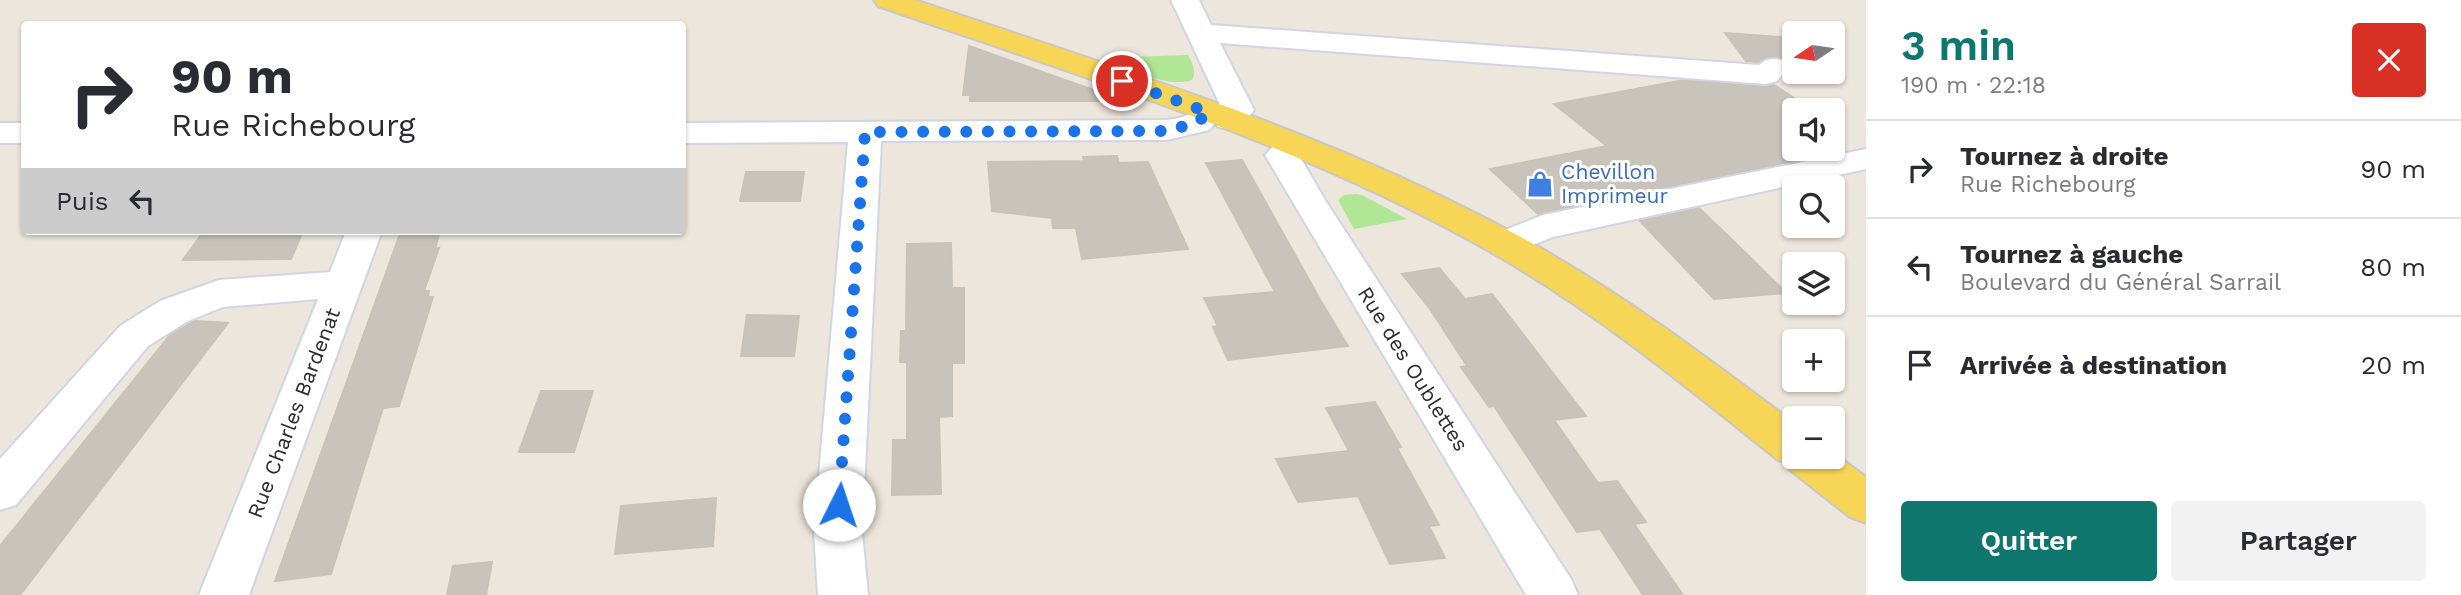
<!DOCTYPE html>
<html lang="fr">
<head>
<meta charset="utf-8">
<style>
  :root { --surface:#fff; --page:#f2f2f3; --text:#2b2b33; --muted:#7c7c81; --line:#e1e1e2; --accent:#0f766e }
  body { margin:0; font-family:"Work Sans",sans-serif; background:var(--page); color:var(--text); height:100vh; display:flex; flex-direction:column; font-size:26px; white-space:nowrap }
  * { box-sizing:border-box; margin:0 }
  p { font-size:23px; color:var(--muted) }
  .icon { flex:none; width:38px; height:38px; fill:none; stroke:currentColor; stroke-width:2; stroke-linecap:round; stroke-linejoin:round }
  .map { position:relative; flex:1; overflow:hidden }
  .side { display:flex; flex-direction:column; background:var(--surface); width:595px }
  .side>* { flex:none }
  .top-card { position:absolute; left:21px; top:21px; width:665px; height:214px; border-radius:7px; box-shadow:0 2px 5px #0004; background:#fff; color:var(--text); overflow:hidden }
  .needle { width:46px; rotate:257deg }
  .tools { position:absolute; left:1782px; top:21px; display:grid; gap:14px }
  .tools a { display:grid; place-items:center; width:63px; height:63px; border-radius:7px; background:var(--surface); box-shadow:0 2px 5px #0004; font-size:35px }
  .pin { position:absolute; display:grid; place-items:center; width:60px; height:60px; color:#fff; margin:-30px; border:4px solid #fff; border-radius:50%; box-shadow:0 2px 7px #0007 }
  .me { position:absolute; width:77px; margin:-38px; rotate:4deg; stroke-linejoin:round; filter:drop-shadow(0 0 5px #0008) }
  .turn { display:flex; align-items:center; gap:24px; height:147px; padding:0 35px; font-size:32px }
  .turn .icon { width:91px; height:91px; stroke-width:2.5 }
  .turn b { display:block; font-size:49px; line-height:60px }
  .then { display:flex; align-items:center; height:66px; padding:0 35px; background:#0003; gap:14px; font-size:26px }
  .round { display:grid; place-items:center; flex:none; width:74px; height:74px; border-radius:7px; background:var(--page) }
  .headline { display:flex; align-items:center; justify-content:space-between; height:119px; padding:0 35px }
  h1 { font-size:42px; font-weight:600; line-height:52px; color:var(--accent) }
  .cta { display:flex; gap:14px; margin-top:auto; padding:14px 35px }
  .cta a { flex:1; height:80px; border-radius:7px; background:var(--accent); color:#fff; font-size:28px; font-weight:600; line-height:80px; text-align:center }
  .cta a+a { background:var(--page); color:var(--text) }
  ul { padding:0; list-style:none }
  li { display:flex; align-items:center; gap:21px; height:98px; padding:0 35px; border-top:2px solid var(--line) }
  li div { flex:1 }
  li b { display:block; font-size:26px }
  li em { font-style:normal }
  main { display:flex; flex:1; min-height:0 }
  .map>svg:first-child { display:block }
</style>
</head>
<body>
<main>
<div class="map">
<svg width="1866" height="595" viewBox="0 0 1866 595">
  <rect width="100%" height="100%" fill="#ede6dc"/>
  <path fill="#b0e696" d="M1188,55c4,8 9,16 4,25 -23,9 -69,-13 -92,-22z
    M1356,194l6,1 45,24 -53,10 -16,-29 6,-5z"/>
  <path fill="#c9c4bb" stroke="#c9c2b6" stroke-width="2" d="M1725,33l69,5v34h38v-8l12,13 -57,-4 4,-7 -5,-8 -8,-1h-11l-9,5 -12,-1z
    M969,46l144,51 -1,4h-142v-6h-7z
    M1684,80l82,7 8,-2 34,22 -27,5 13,9v28l38,-1 6,4 -300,62 -48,-45 117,-23 -53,-42z
    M1117,156l2,7 29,-1 40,87 -106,10 -6,-31h-23l-1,-10 -60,-7 -4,-49 96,-1 -1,-4z
    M1242,160l80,143 26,43 -120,14 -15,-33 5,-1 -14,-28 71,-6 -69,-129z
    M746,172h58l-4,29h-60z
    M1699,208l54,52 33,33 -72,6 -74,-78z
    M204,231h99l-12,28 -108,1z
    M401,231h39l-5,18 4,-1 -15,43h5l-1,6h5l-34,109 -16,2 -52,166 -56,7z
    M951,243l1,45h12v75h-12v53l-13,1 2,77 -49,1 1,-55h14v-78h-7l1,-31h5l1,-87z
    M1439,268l26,31 27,-5 94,122 -32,4 44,63 19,-2 29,41 -12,2 49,71h-40l-43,-66 -23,3 -83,-126 -5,1 -28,-40 6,-1 -37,-57 -28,-35z
    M747,315l52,1 -5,40h-53z
    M195,321l33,2 -208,272h-20v-49l170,-211z
    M541,391h52l-19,61h-55z
    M1375,402l26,45 -4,1 42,77 -10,1 16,32 -55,6 -32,-68 -60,6 -22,-43 73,-8 -23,-43z
    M716,498l-3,48 -98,8 6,-48z
    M492,562l-6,33h-39l6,-29z"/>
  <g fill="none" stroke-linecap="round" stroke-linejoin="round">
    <g stroke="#d1d4e4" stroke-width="4">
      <path id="minor" d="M1171,0h28l12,25 548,40c8,-7 15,-7 26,-4l4,6 -12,14 -11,3 -546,-41 34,67c-11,15 -18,21 -36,17l-3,-4 -6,7 -42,10 -286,1 -19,391 6,63h-50l-4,-63 34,-390 -166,1v-20l485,-3c7,-1 16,-2 22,-6 13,-10 12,-13 30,-9l3,4z
        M0,123h24v20h-24z
        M1293,135l12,3 4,7 -9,12 25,43 246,379 7,16h-52l-261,-440 16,-17z
        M1866,149v20l-313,68 -48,19 -13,-3 -5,-9 5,-9 51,-20z
        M346,231h36l-133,364h-50l119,-296 -95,8 -35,14 -40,25 -132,159 -16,5v-51l120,-133 40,-25 59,-21 111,-8z"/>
    </g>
    <g stroke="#c8c8c8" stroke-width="4">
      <path id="major" d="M874,0h41c204,69 413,132 602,235 98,53 188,121 277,188v34h38v-5l34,25v46l-16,-6 -60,-47 -4,-8 -8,-2c-92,-74 -184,-149 -287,-208 -192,-109 -405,-174 -613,-246z"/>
    </g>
    <use href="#minor" fill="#fff" fill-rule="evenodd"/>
    <use href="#major" fill="#f7d557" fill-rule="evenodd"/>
  </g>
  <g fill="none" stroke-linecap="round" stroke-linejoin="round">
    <path stroke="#1a73e8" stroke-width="12" stroke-dasharray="0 21.6" d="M839,505l26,-373 302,-1 31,-9 10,-10 -86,-31"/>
  </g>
  <defs>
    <g id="shop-bare" transform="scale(2.1)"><path d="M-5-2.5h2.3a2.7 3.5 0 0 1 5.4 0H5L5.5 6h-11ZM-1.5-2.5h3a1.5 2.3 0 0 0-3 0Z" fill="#3f7fe0" stroke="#fff" stroke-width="2.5" paint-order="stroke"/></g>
  </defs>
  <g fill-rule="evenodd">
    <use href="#shop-bare" x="1540" y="184"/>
  </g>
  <g text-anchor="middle" stroke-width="6" stroke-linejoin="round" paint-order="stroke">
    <g font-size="21" fill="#366cbe" stroke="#fff" text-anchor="start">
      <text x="1561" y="179">Chevillon<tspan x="1561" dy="24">Imprimeur</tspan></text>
    </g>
    <g font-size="21" fill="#2b2b2b" stroke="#fff">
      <text transform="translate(1413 369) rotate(58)" y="7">Rue des Oublettes</text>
      <text transform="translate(294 413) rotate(-69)" y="7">Rue Charles Bardenat</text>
    </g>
  </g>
</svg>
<div class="tools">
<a><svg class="needle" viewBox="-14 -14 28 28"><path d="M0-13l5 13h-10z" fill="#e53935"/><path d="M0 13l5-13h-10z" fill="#7c7c81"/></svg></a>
<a><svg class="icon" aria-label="sound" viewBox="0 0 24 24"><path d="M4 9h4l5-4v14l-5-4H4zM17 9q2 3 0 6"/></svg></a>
<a><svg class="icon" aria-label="search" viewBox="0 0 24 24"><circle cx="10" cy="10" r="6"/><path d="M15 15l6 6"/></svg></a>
<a><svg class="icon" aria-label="layers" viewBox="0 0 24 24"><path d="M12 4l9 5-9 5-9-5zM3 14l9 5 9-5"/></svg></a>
<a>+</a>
<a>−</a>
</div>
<div class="pin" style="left:1122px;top:81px;background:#d93025"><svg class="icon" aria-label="arrive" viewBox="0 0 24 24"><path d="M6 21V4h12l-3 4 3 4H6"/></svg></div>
<svg class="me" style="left:839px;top:505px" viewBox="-20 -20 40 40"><circle r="19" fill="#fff"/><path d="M0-13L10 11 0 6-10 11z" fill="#1a73e8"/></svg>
<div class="top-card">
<div class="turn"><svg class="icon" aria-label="right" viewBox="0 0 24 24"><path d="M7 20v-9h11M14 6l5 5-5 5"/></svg><div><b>90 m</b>Rue Richebourg</div></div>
<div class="then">Puis<svg class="icon" aria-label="left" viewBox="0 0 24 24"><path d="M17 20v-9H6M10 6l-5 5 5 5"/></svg></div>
</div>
</div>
<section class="side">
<div class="headline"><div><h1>3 min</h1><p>190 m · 22:18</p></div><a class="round" style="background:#d93025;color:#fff"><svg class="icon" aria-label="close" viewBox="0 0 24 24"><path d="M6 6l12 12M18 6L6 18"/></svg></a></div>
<ul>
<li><svg class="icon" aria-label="right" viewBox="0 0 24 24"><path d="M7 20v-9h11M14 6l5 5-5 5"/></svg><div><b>Tournez à droite</b><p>Rue Richebourg</p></div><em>90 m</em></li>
<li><svg class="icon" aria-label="left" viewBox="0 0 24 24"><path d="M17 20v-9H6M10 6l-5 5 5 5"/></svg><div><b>Tournez à gauche</b><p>Boulevard du Général Sarrail</p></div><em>80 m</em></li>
<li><svg class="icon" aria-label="arrive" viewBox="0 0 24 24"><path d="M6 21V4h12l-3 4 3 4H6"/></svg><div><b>Arrivée à destination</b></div><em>20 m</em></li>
</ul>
<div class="cta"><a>Quitter</a><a>Partager</a></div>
</section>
</main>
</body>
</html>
